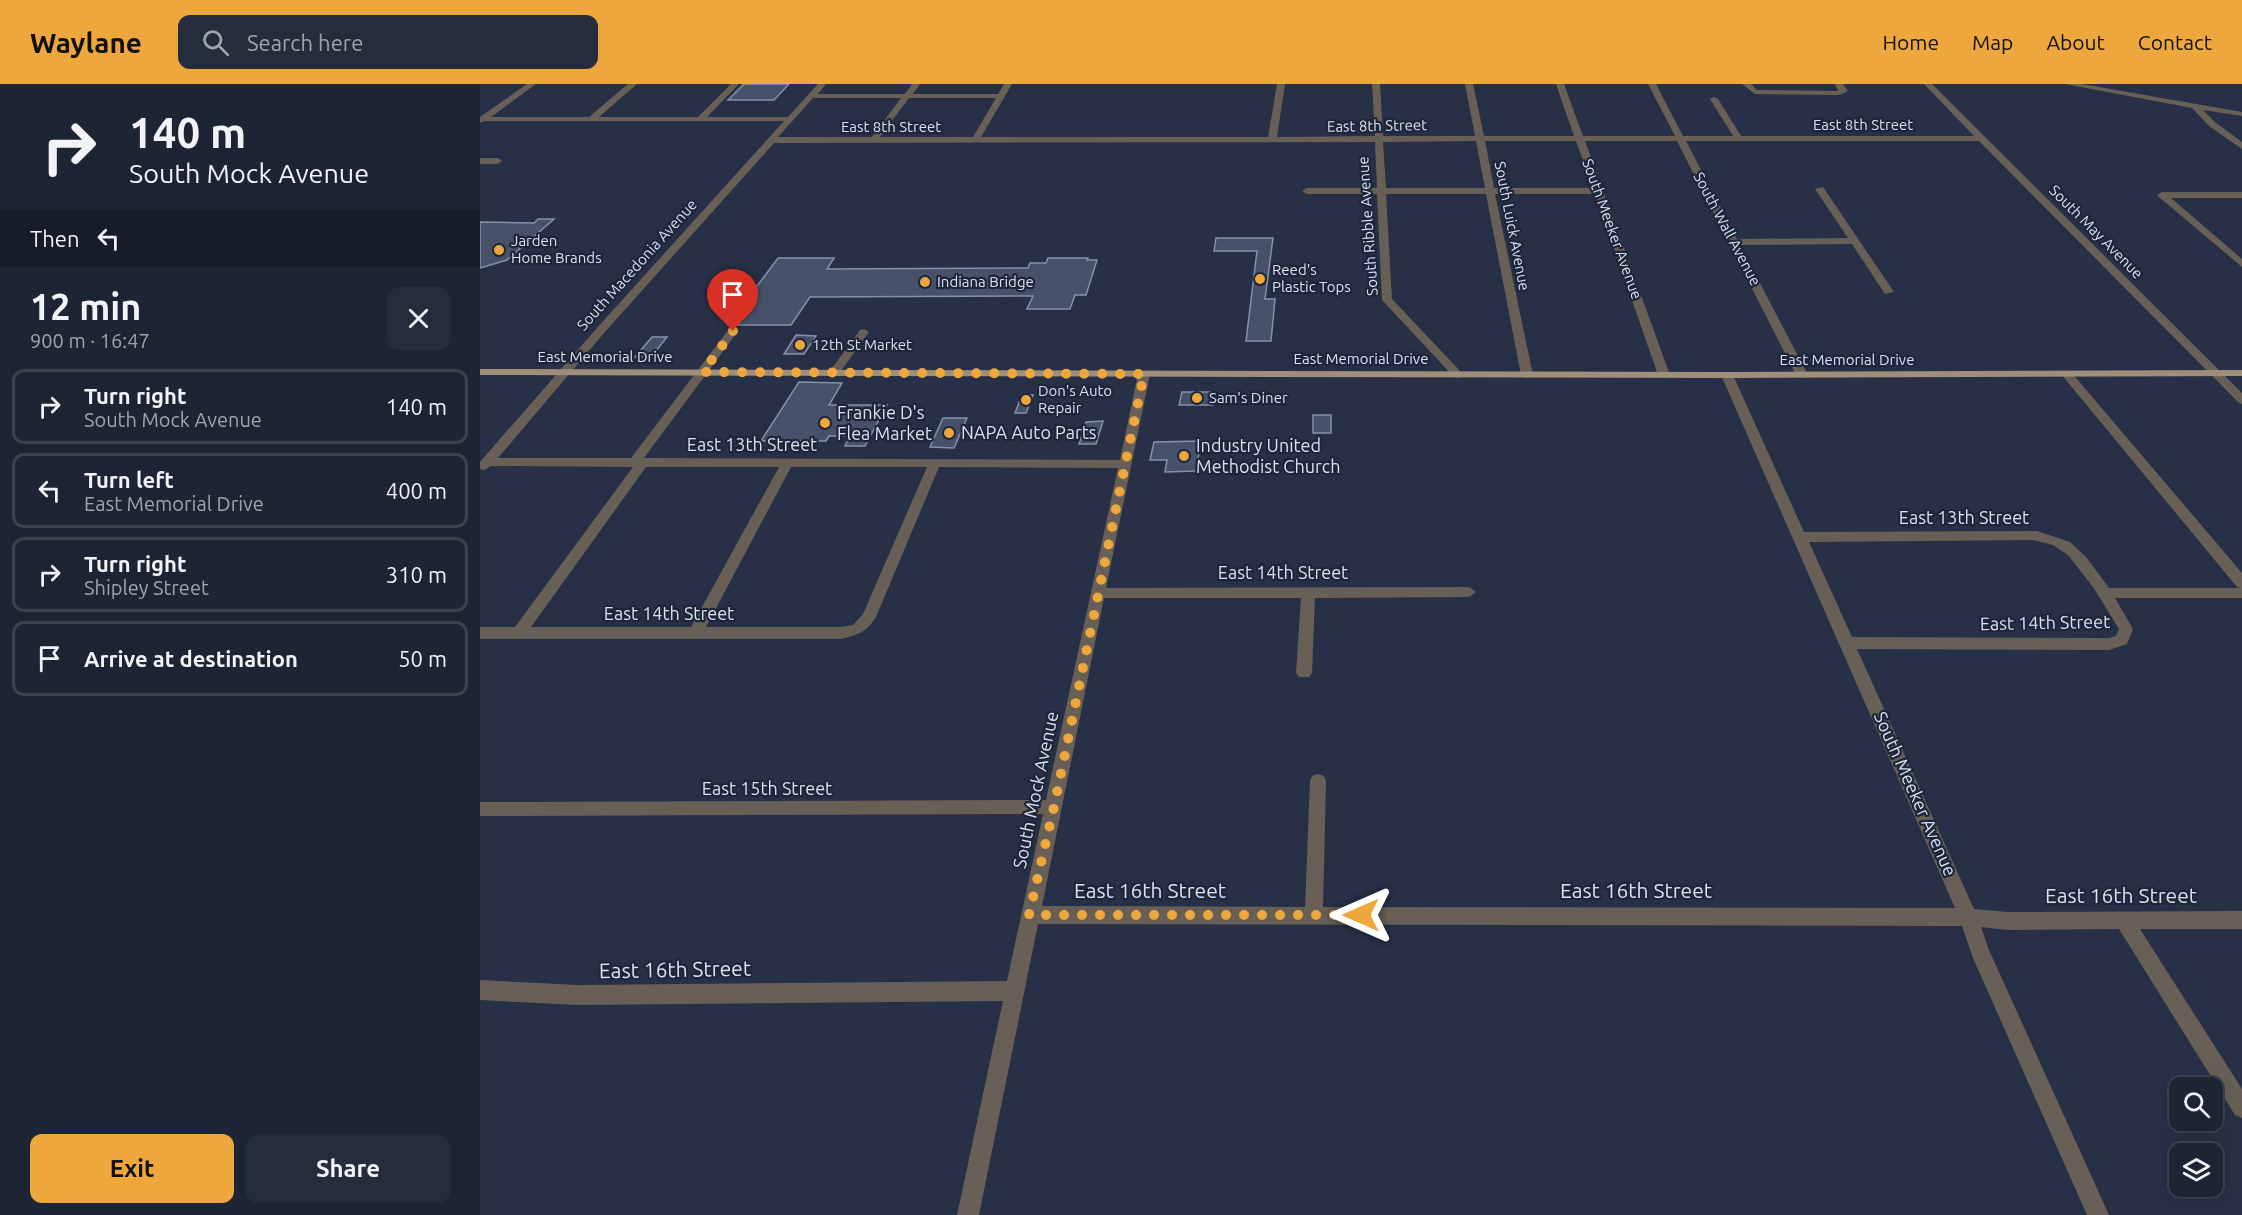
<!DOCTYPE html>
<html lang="en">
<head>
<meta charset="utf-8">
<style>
  :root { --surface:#1d2434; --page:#252c3c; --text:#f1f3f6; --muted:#a0a4ac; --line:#3b414f; --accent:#eea73c }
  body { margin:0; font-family:Ubuntu,sans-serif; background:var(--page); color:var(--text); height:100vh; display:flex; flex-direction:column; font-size:22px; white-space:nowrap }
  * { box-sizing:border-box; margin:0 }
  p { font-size:20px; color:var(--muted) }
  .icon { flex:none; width:33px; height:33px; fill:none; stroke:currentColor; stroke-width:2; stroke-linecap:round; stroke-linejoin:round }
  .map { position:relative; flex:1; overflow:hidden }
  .sheet { display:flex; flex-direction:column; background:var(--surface); width:480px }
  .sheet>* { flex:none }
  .hud { background:#1d2434; color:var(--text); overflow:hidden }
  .tools { position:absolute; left:1689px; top:993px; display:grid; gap:12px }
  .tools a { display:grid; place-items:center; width:54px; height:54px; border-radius:12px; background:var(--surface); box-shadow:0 6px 24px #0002,0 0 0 2px var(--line); font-size:30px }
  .pin { position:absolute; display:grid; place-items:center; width:51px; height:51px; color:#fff; margin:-62px -26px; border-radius:50% 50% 50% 0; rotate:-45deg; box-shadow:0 0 6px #0007 }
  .pin .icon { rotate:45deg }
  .me { position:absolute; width:66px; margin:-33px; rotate:270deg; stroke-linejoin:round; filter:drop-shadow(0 0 4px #0008) }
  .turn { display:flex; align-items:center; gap:21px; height:126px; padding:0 30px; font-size:27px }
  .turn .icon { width:78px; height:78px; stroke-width:2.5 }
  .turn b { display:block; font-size:42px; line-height:51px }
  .then { display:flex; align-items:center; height:57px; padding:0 30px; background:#0003; gap:12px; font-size:22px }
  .round { display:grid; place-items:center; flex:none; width:63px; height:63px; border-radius:12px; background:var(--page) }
  .head { display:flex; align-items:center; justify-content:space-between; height:102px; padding:0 30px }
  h1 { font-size:36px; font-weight:700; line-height:45px }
  .action { display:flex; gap:12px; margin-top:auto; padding:12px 30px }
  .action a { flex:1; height:69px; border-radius:12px; background:var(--accent); color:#111; font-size:24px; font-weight:700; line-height:69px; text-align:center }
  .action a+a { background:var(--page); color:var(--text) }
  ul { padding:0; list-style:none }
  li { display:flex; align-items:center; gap:18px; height:75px; margin:0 12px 9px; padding:0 18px; border:3px solid var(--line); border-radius:12px }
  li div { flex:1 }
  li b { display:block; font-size:22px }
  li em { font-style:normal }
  header { display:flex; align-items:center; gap:36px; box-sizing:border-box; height:84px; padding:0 30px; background:var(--accent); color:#111 }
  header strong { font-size:28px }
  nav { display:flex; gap:33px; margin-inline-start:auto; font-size:21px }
  .search { width:420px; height:54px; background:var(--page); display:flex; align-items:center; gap:15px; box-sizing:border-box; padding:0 21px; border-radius:12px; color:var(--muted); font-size:22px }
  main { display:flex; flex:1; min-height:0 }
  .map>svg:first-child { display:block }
</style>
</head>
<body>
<header>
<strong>Waylane</strong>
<div class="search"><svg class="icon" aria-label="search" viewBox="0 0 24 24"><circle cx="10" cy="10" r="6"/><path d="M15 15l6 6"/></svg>Search here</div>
<nav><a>Home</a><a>Map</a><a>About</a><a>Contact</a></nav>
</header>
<main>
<section class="sheet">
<div class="hud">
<div class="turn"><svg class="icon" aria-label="right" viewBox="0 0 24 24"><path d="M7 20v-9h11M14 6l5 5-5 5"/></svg><div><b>140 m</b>South Mock Avenue</div></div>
<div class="then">Then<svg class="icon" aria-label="left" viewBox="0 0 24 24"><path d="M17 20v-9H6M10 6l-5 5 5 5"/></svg></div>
</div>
<div class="head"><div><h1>12 min</h1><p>900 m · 16:47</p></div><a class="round"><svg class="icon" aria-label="close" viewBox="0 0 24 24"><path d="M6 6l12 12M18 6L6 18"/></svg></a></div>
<ul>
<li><svg class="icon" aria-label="right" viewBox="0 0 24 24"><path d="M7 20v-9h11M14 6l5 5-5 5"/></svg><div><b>Turn right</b><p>South Mock Avenue</p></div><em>140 m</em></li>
<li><svg class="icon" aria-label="left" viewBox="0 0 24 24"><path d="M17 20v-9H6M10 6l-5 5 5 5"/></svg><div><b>Turn left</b><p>East Memorial Drive</p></div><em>400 m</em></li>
<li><svg class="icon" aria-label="right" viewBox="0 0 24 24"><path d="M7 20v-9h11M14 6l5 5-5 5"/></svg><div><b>Turn right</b><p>Shipley Street</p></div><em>310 m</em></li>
<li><svg class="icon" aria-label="arrive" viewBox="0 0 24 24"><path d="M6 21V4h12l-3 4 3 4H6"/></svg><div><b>Arrive at destination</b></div><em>50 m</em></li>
</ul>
<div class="action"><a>Exit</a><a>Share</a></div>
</section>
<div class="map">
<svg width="1762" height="1131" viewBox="0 0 1762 1131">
  <rect width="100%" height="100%" fill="#273046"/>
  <path fill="#475169" stroke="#8590ab" stroke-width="1.5" d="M264,0h45l-15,16h-46z
    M58,135h16l-47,41 -27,8v-46l54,1z
    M736,154h57l-8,61h10l-4,42h-25l11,-90h-43z
    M298,174h56l-7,11 201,-1 2,-5h16l2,-5h40l-1,2h10l-11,35h-11l-5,14h-43l6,-13 -223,1 -19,28h-63z
    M316,251l20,1 -12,18h-20z
    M172,253h15l-16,20h-16z
    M319,298l43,1 -13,22h58l-22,41h-20l5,-10h-21l-3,5h-65z
    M702,308h33l-2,13h-34z
    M542,311h11l-7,18h-11z
    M833,331h18v18h-18z
    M463,334h24l-13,30 -24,-1z
    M623,337l-7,23h-17l7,-22z
    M721,357l-5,30 -31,1 2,-12h-17l4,-18z"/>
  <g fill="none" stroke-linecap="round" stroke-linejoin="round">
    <path fill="#686056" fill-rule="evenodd" d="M47,0h9l-45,33h98l39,-33h9l-38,33h99l33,-33h8l-32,33h81l30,-33h8l-8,10h87l7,-10h8l-7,10h85l6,-10h8l-31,53h287l9,-53h8l-8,53 98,-1 -3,-52h8l3,52h92l-10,-52h8l11,52h90l-18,-52h8l19,52h92l-27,-52h8l27,52h50l-23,-37 4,-2 4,2 23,37h233l-50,-52h8l310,309v11l-4,-2 -259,-261h-293l51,98 111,-1 -33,-49 8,-2 71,105 -9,2 -33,-50 -112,1 68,130 -6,3 -6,-3 -119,-234h-92l85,234 -6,3 -6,-3 -63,-181h-100l38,181 -6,3 -6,-3 -35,-181h-100l6,105 70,74 2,2 -6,3 -4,-1 -72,-77 -5,-106h-70l-5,-3 5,-3h70l-2,-46 -601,1 -170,190 -106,125h133l98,-129 4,-1 5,3 -94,127 476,2 18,-86 6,-3 4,1 2,2 -44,214 363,-1 7,5 -7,5 -154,1 -3,75 -3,4h-10l-3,-4 5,-75h-197l-62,308 263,1 5,-126 2,-5 6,-2 6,2 2,5 -3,126 632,1 -234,-533 6,-3 6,3 71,157 233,-1 33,11 16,15 23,31h132l-4,-1 -176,-213 6,-3 4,1 171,201v25h-127l18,31 -6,15 -18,6 -252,-1 117,260 34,3 234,-1v18h-102l102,160v29l-7,-3 -116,-186 -111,1 -27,-3 8,23 120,265h-22l-114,-257 -11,-32 -924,-2 -59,291h-22l46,-214 -425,4 -98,-5v-20l98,5 429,-4 36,-167 -563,2v-14l566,-2 72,-332 -179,-1 -63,150c-9,15 -19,18 -35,22h-361v-12h35l118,-160 -142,-1 -7,4 -4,-1v-7l116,-133 188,-208h-299l-5,2v-6zM333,14h88l-29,39h-94zM429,14h87l-23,39h-93zM996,57l9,47h-99l-3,-46zM1005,57h91l17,47h-99zM166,383h133l-88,160h-160zM311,383h136l-64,147 -10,11 -12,2h-135zM1553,456l20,5 15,10 25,32 26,42 -3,7 -7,2 -257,-1 -43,-95z
      M1262,0h9l6,6 81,1 -3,-7h8l5,7 -9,4 -84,-1z
      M1585,0h17l160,28v4l-39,-6 12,12 27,20v7l-33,-23 -17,-18z
      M0,74h18l4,3 -4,3h-18z
      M1682,108h80v6h-71l71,61v8l-83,-70 -2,-2z
      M384,245l5,3 -31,43h-8v-4l30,-41z"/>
    <path fill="#9f8e79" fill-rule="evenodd" d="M0,285l1247,3 515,-2v6l-515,2 -1247,-3z"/>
  </g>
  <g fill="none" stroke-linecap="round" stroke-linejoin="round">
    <path stroke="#eea73c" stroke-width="10" stroke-dasharray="0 18" d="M253,247l-30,41 441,2 -90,433 -25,108h332"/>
  </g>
  <g fill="#eea73c" stroke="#1e263b" stroke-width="2">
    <circle cx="19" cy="166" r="6"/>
    <circle cx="780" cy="195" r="6"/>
    <circle cx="445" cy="198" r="6"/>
    <circle cx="320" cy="261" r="6"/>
    <circle cx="717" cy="314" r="6"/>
    <circle cx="546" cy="316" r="6"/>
    <circle cx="345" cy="339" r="6"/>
    <circle cx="469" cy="349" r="6"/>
    <circle cx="704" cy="372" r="6"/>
  </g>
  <g text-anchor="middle" stroke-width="4.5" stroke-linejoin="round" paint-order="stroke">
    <g font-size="15" fill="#dae0ee" stroke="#1e263b">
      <text x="1383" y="46">East 8th Street</text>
      <text transform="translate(897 42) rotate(-1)" y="5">East 8th Street</text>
      <text x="411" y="48">East 8th Street</text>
      <text transform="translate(888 142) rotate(-94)" y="5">South Ribble Avenue</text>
      <text transform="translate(1032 142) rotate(79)" y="5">South Luick Avenue</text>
      <text transform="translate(1132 145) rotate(70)" y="5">South Meeker Avenue</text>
      <text transform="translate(1247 145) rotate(62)" y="5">South Wall Avenue</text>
      <text transform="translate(1616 148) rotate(45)" y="5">South May Avenue</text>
      <text transform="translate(157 181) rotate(-48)" y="5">South Macedonia Avenue</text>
      <text x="125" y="278">East Memorial Drive</text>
      <text x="881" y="280">East Memorial Drive</text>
      <text x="1367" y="281">East Memorial Drive</text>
    </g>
    <g font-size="15" fill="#dae0ee" stroke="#1e263b" text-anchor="start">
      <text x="31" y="162">Jarden<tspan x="31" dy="17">Home Brands</tspan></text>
      <text x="792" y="191">Reed's<tspan x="792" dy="17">Plastic Tops</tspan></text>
      <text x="457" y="203">Indiana Bridge</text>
      <text x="332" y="266">12th St Market</text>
      <text x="558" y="312">Don's Auto<tspan x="558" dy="17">Repair</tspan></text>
      <text x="729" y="319">Sam's Diner</text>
    </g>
    <g font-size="18" fill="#dae0ee" stroke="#1e263b" text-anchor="start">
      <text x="357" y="335">Frankie D's<tspan x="357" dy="21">Flea Market</tspan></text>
      <text x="481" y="355">NAPA Auto Parts</text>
      <text x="716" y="368">Industry United<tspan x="716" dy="21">Methodist Church</tspan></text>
    </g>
    <g font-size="18" fill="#dae0ee" stroke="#1e263b">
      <text x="272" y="367">East 13th Street</text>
      <text x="1484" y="440">East 13th Street</text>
      <text x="803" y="495">East 14th Street</text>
      <text x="189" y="536">East 14th Street</text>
      <text transform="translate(1565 539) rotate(-1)" y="6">East 14th Street</text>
      <text x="287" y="711">East 15th Street</text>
      <text transform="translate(556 706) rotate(-78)" y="6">South Mock Avenue</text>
      <text transform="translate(1435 710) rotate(66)" y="6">South Meeker Avenue</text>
    </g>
    <g font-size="21" fill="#dae0ee" stroke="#1e263b">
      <text x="670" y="814">East 16th Street</text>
      <text x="1156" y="814">East 16th Street</text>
      <text x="1641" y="819">East 16th Street</text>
      <text transform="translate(195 886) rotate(-1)" y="7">East 16th Street</text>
    </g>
  </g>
</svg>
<div class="tools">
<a><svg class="icon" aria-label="search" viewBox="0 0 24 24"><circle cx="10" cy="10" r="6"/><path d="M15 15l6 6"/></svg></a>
<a><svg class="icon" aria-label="layers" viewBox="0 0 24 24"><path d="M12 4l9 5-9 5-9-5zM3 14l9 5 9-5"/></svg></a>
</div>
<div class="pin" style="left:253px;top:247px;background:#d93025"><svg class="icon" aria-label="arrive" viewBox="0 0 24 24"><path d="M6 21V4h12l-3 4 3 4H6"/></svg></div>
<svg class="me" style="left:881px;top:831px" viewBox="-20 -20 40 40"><path d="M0-17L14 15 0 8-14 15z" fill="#eea73c" stroke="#fff" stroke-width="4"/></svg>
</div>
</main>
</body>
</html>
